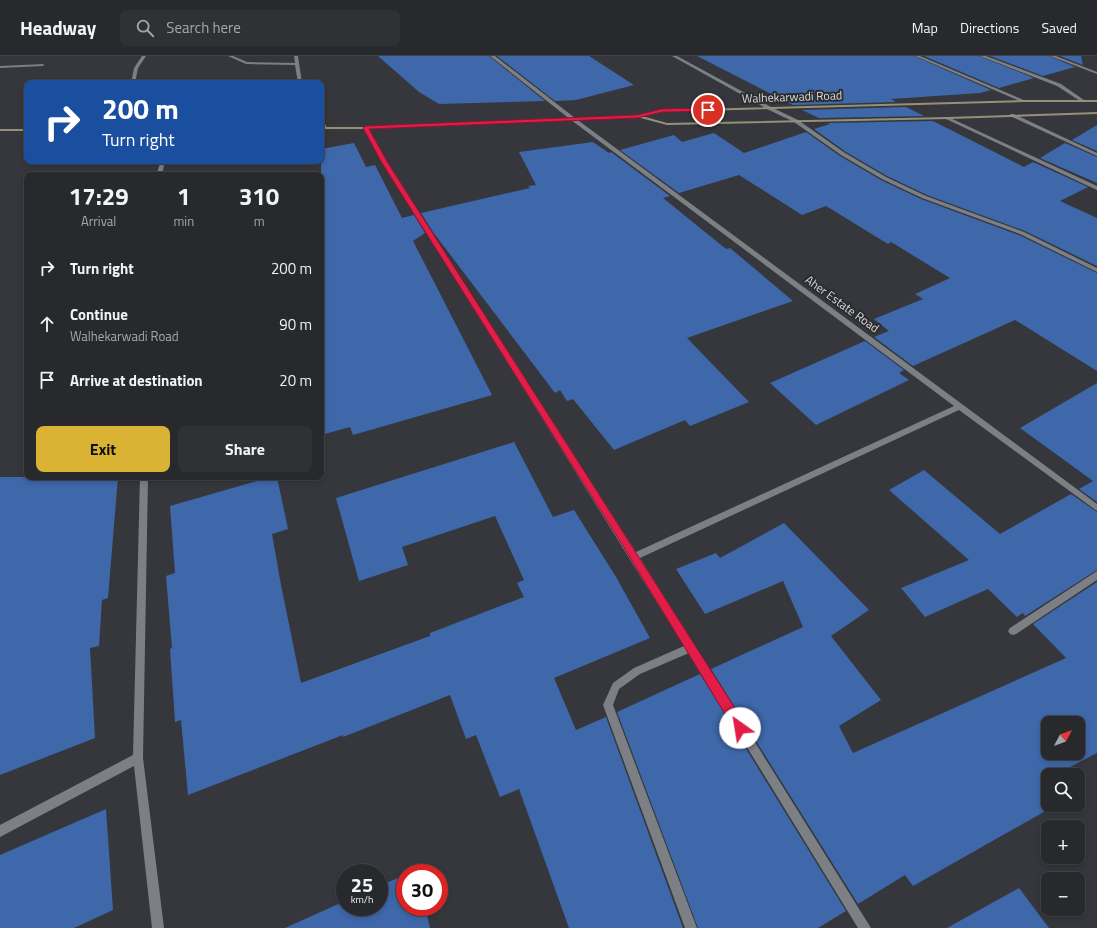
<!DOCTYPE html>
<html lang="en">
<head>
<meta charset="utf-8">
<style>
  :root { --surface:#28292d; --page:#303135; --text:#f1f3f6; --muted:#a5a6aa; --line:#444549; --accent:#dab334 }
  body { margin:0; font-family:"Titillium Web",sans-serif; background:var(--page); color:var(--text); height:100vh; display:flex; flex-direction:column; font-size:15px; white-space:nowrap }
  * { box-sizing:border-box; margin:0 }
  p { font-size:13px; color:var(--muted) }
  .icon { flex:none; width:22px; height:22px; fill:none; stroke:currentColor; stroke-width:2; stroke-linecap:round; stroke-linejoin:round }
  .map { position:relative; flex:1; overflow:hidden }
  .details { position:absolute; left:24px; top:116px; width:300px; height:308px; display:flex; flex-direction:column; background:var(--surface); border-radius:8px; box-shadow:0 2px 6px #0003,0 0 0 1px var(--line) }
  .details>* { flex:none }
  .top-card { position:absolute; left:24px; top:24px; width:300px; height:84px; border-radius:8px; box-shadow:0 2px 6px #0003,0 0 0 1px var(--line); background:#1a4fa0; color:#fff; overflow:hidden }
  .needle { width:26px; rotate:49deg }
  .controls { position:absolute; left:1041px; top:660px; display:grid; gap:8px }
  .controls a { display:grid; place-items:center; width:44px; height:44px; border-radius:8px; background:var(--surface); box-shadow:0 2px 6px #0003,0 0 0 1px var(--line); font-size:20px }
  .speed { position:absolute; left:336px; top:808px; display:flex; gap:8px; font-size:20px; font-weight:700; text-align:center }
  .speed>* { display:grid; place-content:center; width:52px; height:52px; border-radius:50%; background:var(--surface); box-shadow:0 2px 6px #0003,0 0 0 1px var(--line); line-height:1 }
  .speed small { font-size:10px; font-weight:400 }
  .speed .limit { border:6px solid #d22; background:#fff; color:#111 }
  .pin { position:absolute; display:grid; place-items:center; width:34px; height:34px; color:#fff; margin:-17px; border:2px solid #fff; border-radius:50%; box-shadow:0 1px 4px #0007 }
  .me { position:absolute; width:44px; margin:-22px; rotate:328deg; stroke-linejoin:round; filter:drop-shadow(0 0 3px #0008) }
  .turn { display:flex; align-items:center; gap:14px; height:84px; padding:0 12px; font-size:18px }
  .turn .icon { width:52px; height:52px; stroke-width:2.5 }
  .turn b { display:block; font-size:28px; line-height:34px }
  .eta { display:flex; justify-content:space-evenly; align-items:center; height:68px; text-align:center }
  .eta b { font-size:24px; font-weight:700; line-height:28px }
  .cta { display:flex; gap:8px; margin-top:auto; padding:8px 12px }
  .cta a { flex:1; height:46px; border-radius:8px; background:var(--accent); color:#111; font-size:16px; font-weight:700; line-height:46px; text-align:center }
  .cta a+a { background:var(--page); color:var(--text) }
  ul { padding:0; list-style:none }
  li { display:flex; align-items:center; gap:12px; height:56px; padding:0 12px }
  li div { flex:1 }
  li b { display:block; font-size:15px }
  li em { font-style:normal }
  header { display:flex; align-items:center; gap:24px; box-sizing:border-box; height:56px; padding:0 20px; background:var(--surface); border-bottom:1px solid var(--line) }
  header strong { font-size:19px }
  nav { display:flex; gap:22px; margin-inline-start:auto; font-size:14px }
  .search { width:280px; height:36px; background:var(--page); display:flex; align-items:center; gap:10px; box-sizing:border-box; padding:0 14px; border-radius:8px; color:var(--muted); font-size:15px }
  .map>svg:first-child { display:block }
</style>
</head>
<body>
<header>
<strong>Headway</strong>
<div class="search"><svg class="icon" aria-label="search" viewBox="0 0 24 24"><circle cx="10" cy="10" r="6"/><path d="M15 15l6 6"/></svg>Search here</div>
<nav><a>Map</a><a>Directions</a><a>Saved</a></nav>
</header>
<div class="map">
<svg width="1097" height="872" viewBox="0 0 1097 872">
  <rect width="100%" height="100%" fill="#35373c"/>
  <path fill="#3e68aa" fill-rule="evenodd" d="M378,0h111l56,45 -106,3 -20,-12z
    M497,0h92l45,29 -58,15 -21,1z
    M697,0h217l77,34 -11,3 -89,6 5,3 -103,3z
    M924,0h55l55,22 -35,10z
    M990,0h59l26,11 -32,9z
    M1060,0h21l2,9z
    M906,51l18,9 -105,2 -17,-8z
    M933,65l91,46 9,-5 55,25 -28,14 37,17v48l-72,-35 -98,-36 -40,-19 -41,-24 -32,-23 16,-5 -2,-1z
    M1097,69v26l-25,-11z
    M806,76l34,24 41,24 40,19 98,36 78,38v98l-82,-51 -102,46 -39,-29 15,-6 -15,-12 49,-20 -8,-5 35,-16 -59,-36 -3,2 -62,-38 -24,9 -63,-40 -60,18 -59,-43 54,-15 8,7 32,-9 30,20z
    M593,86l16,11 2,-1 59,44 -7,2 63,51 4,-1 63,53 -106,37 62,64 -59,24 -5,-6 -71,30 -41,-51 -6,2 -7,-11 -5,3 -122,-161 -12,-19 109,-25 -2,-2 8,-1 -17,-33z
    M354,87l12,24 9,-2 27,53 12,-3 11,18 -12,8 79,154 -139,40 -3,-8 -29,8v-286z
    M1065,87l32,14v26l-57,-25z
    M865,285l39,29 -5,3 10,7 -93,45 -46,-42z
    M1097,327v119l-18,-13 14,-8 -73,-53z
    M514,386l39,75 21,-7 42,67 34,61 -96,40 22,52 30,-13 77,211h-114l-50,-139 -19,8 -24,-62 -10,4 -16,-44 -107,42v-2l-155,60 -7,-75 -6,2 -5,-73 2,-1 -6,-72 9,-3 -5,-67 101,-29h6l11,52 -16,5 9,51 20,98 129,-47v-3l94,-36 -7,-14 7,-3 -29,-64 -93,31 6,18 -49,16 -23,-83z
    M924,414l76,64 71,-40 26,18v58l-72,46 -2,-3 -6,4 -29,-28 -63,28 -24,-29 68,-28 -80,-70z
    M0,421h118l-10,121 -6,2 -3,46 -9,2 5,90 -95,37z
    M784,467l85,87 -38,26 50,64 -42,26 14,27 213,-95 -33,-34 64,-42v171l-31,16 5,6h-23v30h8l-143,81 -8,-11 -47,29 -147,-235 92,-42 -20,-46 -78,33 -29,-45 40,-16 4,5zM1048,667h30v30h-30z
    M700,618l146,237 -28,17h-120l-81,-216z
    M106,753l7,101 -39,18h-74v-73z
    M405,819v32h20l5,21h-145l60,-27v6h34v-21z
    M1019,832l30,40h-102z"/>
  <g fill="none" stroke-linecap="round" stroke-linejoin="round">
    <path fill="#7c8084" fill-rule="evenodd" d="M142,0h4l-8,12 -3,15h-4l3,-15z
      M44,8l-1,2 -43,2v-2z"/>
    <path fill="#7c8084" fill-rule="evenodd" d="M228,0h5l14,6 48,1 -1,-7h4l4,27h-4l-3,-18 -49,-1z
      M490,0h5l80,62 522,386v7l-138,-101 -319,148 231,370h-13l-169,-275 -49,21 -21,15 -6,16 84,223h-12l-82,-223 10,-22 21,-15 50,-22 -301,-483 -19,-35 2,-1 2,1 19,35 249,389 318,-146 -383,-286z
      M672,0h5l94,51 27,13 47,33 41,24 40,19 98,36 73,36v4l-77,-38 -98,-36 -40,-19 -41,-24 -47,-33 -27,-13z
      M915,0h5l106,45 -4,1z
      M980,0h6l75,28 23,16 -4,1 -23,-15z
      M1050,0h6l41,16v2z
      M1010,58h4l83,39v3l-87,-40z
      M948,61l149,69v4l-151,-71v-2z
      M321,64h2l4,8v1l-4,-1 -2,-3z
      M161,105h4l-3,14h-6z
      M140,421h8l-5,281 21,170h-12l-18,-162 -134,71v-12l133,-70z
      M1097,515v9l-81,54 -3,1 -3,-1 -2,-3 2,-3z"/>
    <path fill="#969078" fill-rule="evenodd" d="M1024,44h73v2h-73l-362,10 -20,4 25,7 281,-6 149,-5v2l-149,5 -281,6 -30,-8 -271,12h-45v-2h45l271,-12 25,-5z
      M0,73h27v2h-27z"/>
  </g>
  <path fill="#e11d48" stroke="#92132f" d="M708,52l3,2 -1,1 -48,1 -25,6 -268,11 19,34 357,561 1,4 -1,4 -5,1 -4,-1 -113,-186 -241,-383 -19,-35 3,-2 271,-11 25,-6z"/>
  <g text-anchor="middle" stroke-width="4" stroke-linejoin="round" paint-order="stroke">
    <g font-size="12" fill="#dadcde" stroke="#2b2d31">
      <text transform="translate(792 41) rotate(-2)" y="4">Walhekarwadi Road</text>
      <text transform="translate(842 248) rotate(36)" y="4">Aher Estate Road</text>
    </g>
  </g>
</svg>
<div class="controls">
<a><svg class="needle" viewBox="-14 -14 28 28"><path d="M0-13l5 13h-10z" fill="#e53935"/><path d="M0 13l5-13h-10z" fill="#a5a6aa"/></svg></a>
<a><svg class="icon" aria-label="search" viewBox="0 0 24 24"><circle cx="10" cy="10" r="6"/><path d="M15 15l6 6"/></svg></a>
<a>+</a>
<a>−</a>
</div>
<div class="speed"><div>25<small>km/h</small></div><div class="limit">30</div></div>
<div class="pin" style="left:708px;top:54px;background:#d93025"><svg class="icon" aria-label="arrive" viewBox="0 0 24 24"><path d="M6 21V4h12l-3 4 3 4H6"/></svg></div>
<svg class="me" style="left:740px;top:672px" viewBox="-20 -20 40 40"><circle r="19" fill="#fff"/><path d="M0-13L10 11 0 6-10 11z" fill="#e11d48"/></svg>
<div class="top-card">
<div class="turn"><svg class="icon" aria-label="right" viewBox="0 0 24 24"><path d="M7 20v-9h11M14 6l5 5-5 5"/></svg><div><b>200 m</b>Turn right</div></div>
</div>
<section class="details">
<div class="eta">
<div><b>17:29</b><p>Arrival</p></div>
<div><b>1</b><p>min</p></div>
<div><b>310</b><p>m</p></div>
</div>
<ul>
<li><svg class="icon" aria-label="right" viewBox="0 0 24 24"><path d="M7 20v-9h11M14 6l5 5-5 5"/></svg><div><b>Turn right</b></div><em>200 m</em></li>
<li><svg class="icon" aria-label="ahead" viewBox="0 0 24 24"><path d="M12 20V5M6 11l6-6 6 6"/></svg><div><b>Continue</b><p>Walhekarwadi Road</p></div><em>90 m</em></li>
<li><svg class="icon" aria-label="arrive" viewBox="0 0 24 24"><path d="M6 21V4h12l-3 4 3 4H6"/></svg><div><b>Arrive at destination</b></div><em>20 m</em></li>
</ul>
<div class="cta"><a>Exit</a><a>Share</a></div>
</section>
</div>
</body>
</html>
